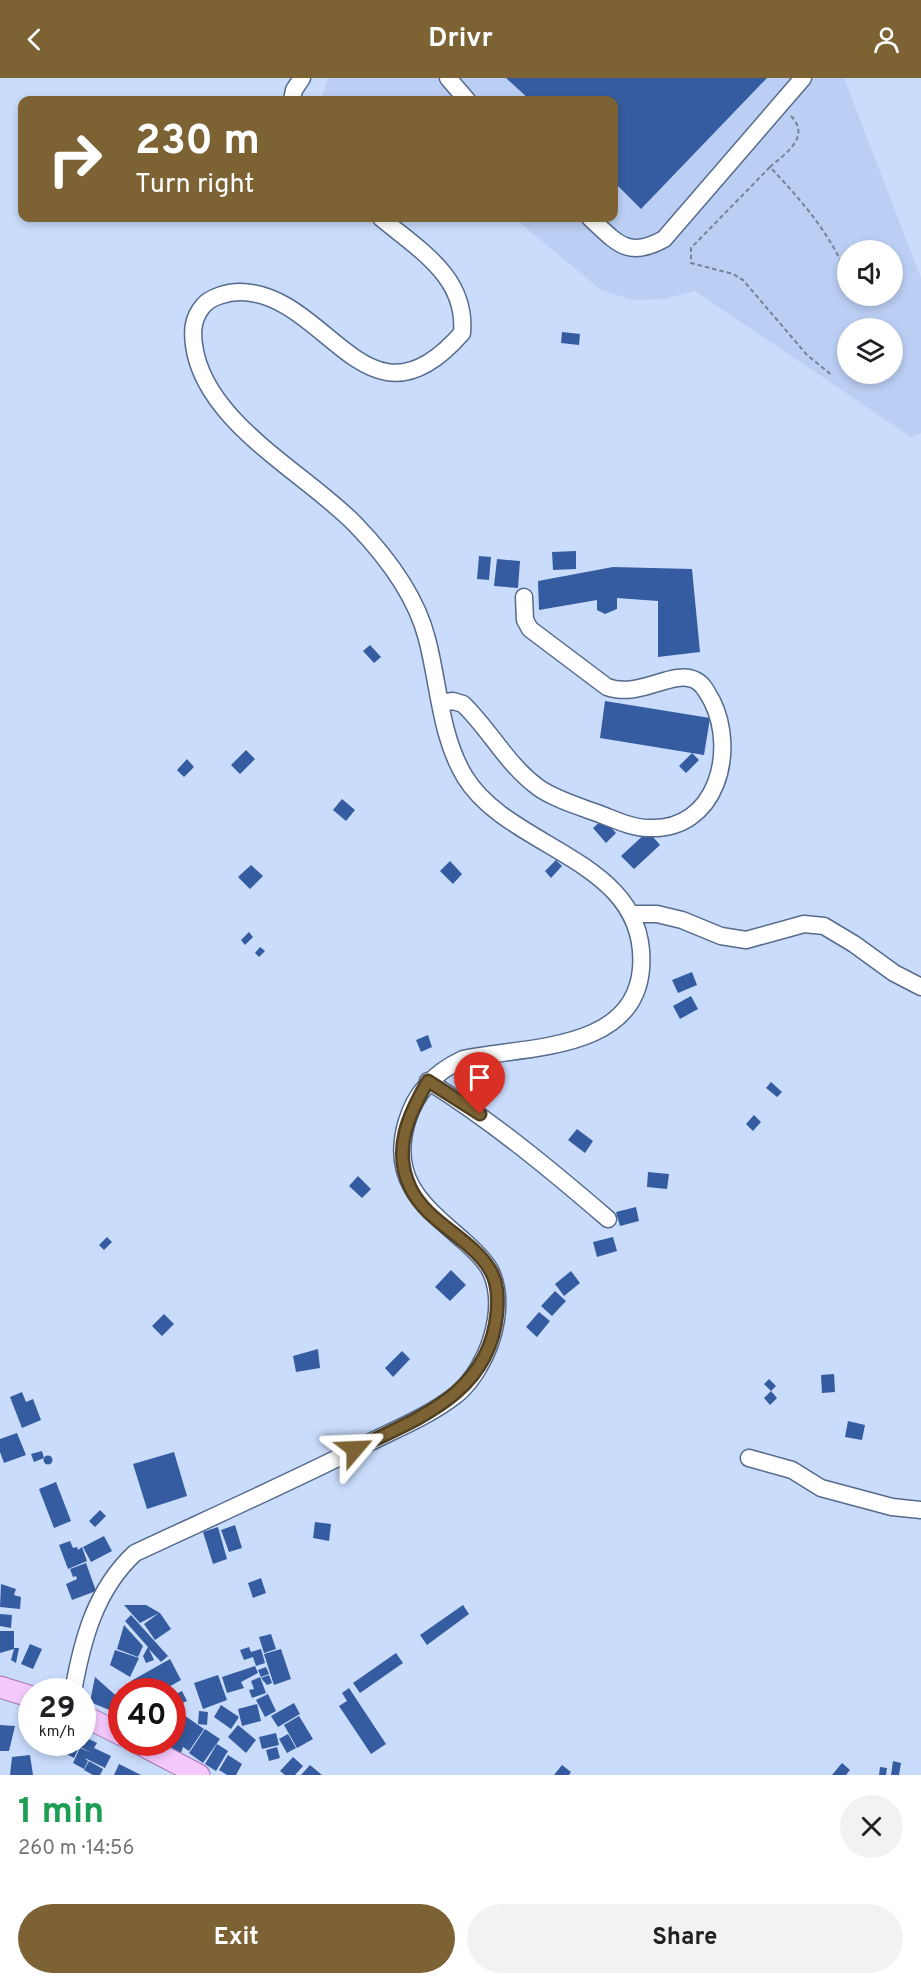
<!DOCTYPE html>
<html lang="en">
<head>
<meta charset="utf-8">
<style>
  :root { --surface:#fff; --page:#f2f2f2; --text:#202124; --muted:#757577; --accent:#7d6334 }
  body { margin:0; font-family:Overpass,sans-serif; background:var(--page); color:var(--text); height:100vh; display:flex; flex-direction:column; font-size:22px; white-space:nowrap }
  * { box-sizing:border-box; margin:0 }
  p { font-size:20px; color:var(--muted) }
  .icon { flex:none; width:33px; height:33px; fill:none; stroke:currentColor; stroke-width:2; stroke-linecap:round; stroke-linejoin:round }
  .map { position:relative; height:1697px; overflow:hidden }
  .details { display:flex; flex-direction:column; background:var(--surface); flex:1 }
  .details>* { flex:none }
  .top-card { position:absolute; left:18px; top:18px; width:600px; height:126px; border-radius:12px; box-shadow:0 3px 9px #0003; background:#7d6334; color:#fff; overflow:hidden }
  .controls { position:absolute; left:837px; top:162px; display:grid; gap:12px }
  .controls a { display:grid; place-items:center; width:66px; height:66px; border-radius:50%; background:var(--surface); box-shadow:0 3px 9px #0003; font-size:30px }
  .speed { position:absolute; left:18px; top:1600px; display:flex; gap:12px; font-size:30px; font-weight:700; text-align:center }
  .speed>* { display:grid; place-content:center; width:78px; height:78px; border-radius:50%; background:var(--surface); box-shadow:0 3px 9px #0003; line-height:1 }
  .speed small { font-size:15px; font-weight:400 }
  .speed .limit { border:9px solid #d22; background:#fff; color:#111 }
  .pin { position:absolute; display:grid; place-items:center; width:51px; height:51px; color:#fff; margin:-62px -26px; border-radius:50% 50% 50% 0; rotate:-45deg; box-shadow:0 0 6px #0007 }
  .pin .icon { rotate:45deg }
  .me { position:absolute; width:66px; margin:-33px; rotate:64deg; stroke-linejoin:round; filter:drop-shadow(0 0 4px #0008) }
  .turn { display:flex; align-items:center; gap:21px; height:126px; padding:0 18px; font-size:27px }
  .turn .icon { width:78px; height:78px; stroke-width:2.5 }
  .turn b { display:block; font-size:42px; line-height:51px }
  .round { display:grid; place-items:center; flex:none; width:63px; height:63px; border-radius:32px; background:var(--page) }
  .summary { display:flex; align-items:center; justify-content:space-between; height:102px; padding:0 18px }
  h1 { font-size:36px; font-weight:700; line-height:45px; color:#1e9e55 }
  .cta { display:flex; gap:12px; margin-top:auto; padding:12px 18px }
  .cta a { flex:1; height:69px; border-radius:36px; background:var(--accent); color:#fff; font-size:24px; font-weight:700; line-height:69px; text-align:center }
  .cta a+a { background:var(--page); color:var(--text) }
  header { display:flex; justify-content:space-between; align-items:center; height:78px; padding:0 18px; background:var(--accent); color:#fff; font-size:27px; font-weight:700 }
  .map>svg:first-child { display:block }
</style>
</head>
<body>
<header><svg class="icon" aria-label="back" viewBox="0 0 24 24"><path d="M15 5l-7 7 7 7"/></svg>Drivr<svg class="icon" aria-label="person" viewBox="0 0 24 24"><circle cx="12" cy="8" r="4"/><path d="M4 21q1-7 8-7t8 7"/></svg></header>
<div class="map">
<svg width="921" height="1697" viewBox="0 0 921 1697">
  <rect width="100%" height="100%" fill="#c9dcfc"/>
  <path fill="#bbcff4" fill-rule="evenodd" d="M328,0h516l77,200v155l-10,4 -216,-146 -31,8 -31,1 -32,-10 -87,-72h100v-118h-239l-3,-2 -51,2zM848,172h44v46h-44zM848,250h44v46h-44z"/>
  <path fill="#355ca0" d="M506,0h261l-126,131 -27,-27v-82h-84z
    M562,254l18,2 -1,11 -18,-2z
    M576,473v18l-23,1 -1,-18z
    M479,478l12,1 -2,23 -12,-1z
    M497,481l23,2 -2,27 -24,-2z
    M613,489l79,2 8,83 -42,5v-56l-41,-3v11l-12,5 -8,-4v-10l-58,10 -1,-29z
    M370,567l11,12 -7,6 -11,-12z
    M605,623l105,17 -6,37 -104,-17z
    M246,672l9,9 -15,15 -9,-9z
    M692,675l7,7 -13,13 -7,-7z
    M187,681l7,8 -10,10 -7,-7z
    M342,721l13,11 -9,11 -13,-11z
    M603,741l13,14 -10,10 -13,-15z
    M648,753l12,14 -26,24 -13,-13z
    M556,782l6,6 -11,12 -6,-7z
    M450,783l12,13 -9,10 -13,-13z
    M251,787l12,11 -13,13 -12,-12z
    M249,854l4,5 -8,8 -4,-5z
    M260,869l5,4 -6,6 -4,-4z
    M692,894l5,13 -19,8 -6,-13z
    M691,918l7,13 -18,10 -7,-13z
    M428,957l4,12 -11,5 -5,-12z
    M771,1004l11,10 -5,5 -11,-9z
    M754,1037l7,7 -8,9 -7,-7z
    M577,1051l16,12 -8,12 -17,-13z
    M648,1094l21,2 -2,15 -20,-2z
    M358,1098l13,13 -9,9 -13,-12z
    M636,1129l3,14 -19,5 -4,-14z
    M107,1159l5,5 -8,8 -5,-5z
    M613,1159l4,14 -20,6 -4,-15z
    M451,1192l15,15 -16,16 -15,-14z
    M571,1193l9,12 -16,13 -9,-12z
    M555,1213l11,10 -14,15 -11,-10z
    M539,1234l11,9 -13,16 -11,-10z
    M164,1236l10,10 -12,12 -10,-10z
    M318,1271l2,19 -24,4 -3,-16z
    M402,1273l8,8 -17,18 -8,-9z
    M834,1296l1,18 -13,1 -1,-18z
    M769,1301l7,7 -5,5 -7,-7z
    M771,1313l6,7 -7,7 -6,-7z
    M22,1314l4,10 7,-3 8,21 -19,8 -12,-31z
    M848,1343l17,4 -3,15 -17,-3z
    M17,1355l9,22 -22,8 -4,-11v-13z
    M42,1373l2,7 -10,4 -3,-8z
    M174,1374l13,44 -40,13 -14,-45z
    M43.5 1382a4.5 4.5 0 1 1 9 0a4.5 4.5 0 1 1-9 0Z
    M56,1404l15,39 -17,7 -15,-39z
    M100,1432l6,6 -11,11 -6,-6z
    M315,1444l16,2 -2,17 -16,-3z
    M235,1447l7,23 -13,4 -8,-22z
    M218,1449l9,32 -14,5 -10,-32z
    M104,1458l8,15 -21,11 -8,-15z
    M70,1463l3,7 4,-1 1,3 4,-3 5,14 -19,8 -9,-24z
    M86,1485l10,28 -24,9 -6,-16 11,-5 -1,-3 -3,1 -3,-8z
    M261,1500l5,15 -13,5 -5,-15z
    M1,1506l15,5 -2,6 7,2 -1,12 -20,-2z
    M124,1527h22l14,8 11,16 -16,11 -11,-16 15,-11 -19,10z
    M463,1527l6,9 -42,31 -7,-10z
    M0,1536l12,1 -1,13 -11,-2z
    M131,1537l37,41 -7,6 -12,-13 5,11 -8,3 -3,-7 5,-9 -23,-26z
    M124,1547l19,21 -5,11 -21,-8z
    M0,1553h14v17h5l-3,15 -5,-3 3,-11 -14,4z
    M271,1556l5,15 -12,4 -5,-16z
    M30,1566l12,5 -9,20 -12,-5z
    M249,1569l2,5 10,-3 4,14 -9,3 -3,-9 -9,3 -4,-10z
    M281,1571l10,30 -17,6 -10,-31z
    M115,1572l24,8 -9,19 -20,-12z
    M396,1575l7,10 -43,30 -7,-10z
    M170,1581l11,21 -21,12h-23l-6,-11z
    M255,1588l3,7 -17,9 3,6 -17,5 -5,-16z
    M266,1589l3,7 -8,3 -3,-7z
    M218,1597l9,25 -24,9 -9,-26z
    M269,1597l3,8 -5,2 -6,-7z
    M95,1599l27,24 -3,13 -29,-12z
    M260,1599l6,16 -14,5 -3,-8 5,-1 -3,-8z
    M349,1610l37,56 -15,10 -32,-48 8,-5 -5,-8z
    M182,1613l5,10 -15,6v-11z
    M268,1616l8,17 -11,6 -9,-17z
    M294,1625l6,11 -22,13 -7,-11z
    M257,1626l4,17 -19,5 -4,-17z
    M221,1627l18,12 -8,12 -17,-12z
    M178,1633l26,18 -15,22 -6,-4 -2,6 -18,-10h9v-23z
    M199,1633l9,1 -1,13 -9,-1z
    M299,1638l14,23 -16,9 -13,-23z
    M0,1647l15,1 -6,25h-9z
    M238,1647l18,15 -10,13 -18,-16z
    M205,1651l15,10 -17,24 -14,-10z
    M276,1655l3,12 -17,4 -3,-12z
    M288,1656l8,14 -9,5 -8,-14z
    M85,1659l12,6 -3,5 17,8 -6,12 -20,-10 3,3 -4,8 -11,-6 7,-15 12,5 -12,-6z
    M35,1665h46l-7,15 -28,-15 -1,4z
    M217,1666l11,7 -12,20 -11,-7z
    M277,1669l3,11 -11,3 -3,-11z
    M30,1677l3,20h-23l2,-18z
    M228,1677l14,9 -6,11h-9l-8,-5z
    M293,1679l10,9 -8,9h-10l-5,-4z
    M89,1683l14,8 -3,6h-7l-9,-5z
    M893,1683l8,2 -2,12h-8z
    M842,1685l8,7 -4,5h-14z
    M119,1686l22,11h-27z
    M310,1687l12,10h-21z
    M562,1687l9,7 -2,3h-15z
    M880,1689l7,1 -1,7h-7z"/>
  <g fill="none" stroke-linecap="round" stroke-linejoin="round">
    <g stroke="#566a8d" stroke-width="19">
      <path id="minor" d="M448,0l19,22
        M292,22l2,-10 8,-12
        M590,140c27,25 38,41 74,21l139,-161
        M440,625l13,-2 10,3c28,27 44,61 76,84 16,11 39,18 58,25 17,6 34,15 52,15 68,3 88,-77 63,-127 -5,-8 -8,-17 -17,-21 -23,-11 -55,19 -88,7l-77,-58 -5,-9 -1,-23
        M631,836h26l25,6 39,16 25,4 58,-16 20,2 30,18 40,29 27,14
        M428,1003c65,41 122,88 180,138
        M749,1380l43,12 29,18 71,19 29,3
        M73,1614c9,-51 22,-102 62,-139 75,-35 151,-69 225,-106 32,-16 68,-30 96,-52 8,-6 18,-19 23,-28 16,-27 25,-66 12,-95 -5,-11 -18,-23 -27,-31 -40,-35 -75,-61 -57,-120 9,-30 28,-49 56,-62 62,-13 171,-7 178,-90 9,-110 -131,-118 -176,-192 -25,-41 -26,-93 -38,-138 -11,-44 -41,-83 -72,-115 -51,-52 -151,-102 -161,-179 -2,-15 -1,-27 9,-39 7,-9 25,-14 37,-14 89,1 127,150 222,41 5,-56 -43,-83 -81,-115"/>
    </g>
    <g stroke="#a376b4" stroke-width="23">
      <path id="major" d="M0,1609l32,10
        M82,1637l40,20
        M138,1665l61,32"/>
    </g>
    <path stroke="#748299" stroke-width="2" stroke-dasharray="4.5 3" stroke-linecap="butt" d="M791,38c20,21 -5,37 -21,51 31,33 62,68 78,111
      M770,89l-79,81v15l42,11 10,6 64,75 26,21"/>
    <use href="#minor" stroke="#fff" stroke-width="16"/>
    <use href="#major" stroke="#f5c9fe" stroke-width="21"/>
  </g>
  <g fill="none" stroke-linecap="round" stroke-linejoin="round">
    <g stroke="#514022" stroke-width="15">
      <path id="route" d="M355,1371c63,-31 135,-55 142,-137 1,-15 1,-30 -8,-44 -20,-31 -63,-46 -79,-81 -18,-38 -1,-73 18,-106l52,33"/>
    </g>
    <use href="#route" stroke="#7d6334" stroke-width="10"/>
  </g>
</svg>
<div class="controls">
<a><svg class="icon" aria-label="sound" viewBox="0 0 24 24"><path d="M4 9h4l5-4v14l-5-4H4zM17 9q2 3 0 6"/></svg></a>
<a><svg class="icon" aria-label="layers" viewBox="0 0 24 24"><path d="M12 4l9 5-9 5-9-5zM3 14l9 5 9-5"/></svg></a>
</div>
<div class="speed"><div>29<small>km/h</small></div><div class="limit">40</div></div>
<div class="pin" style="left:480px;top:1036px;background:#d93025"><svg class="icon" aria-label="arrive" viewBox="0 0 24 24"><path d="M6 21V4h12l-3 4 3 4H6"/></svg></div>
<svg class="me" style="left:355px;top:1371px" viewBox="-20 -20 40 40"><path d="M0-17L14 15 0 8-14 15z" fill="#7d6334" stroke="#fff" stroke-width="4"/></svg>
<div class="top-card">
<div class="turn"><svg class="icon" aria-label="right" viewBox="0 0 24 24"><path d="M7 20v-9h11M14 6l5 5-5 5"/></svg><div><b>230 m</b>Turn right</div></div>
</div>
</div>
<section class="details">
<div class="summary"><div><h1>1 min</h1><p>260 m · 14:56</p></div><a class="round"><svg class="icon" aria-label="close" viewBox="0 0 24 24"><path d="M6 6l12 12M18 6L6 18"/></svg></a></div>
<div class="cta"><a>Exit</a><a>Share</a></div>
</section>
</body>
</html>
